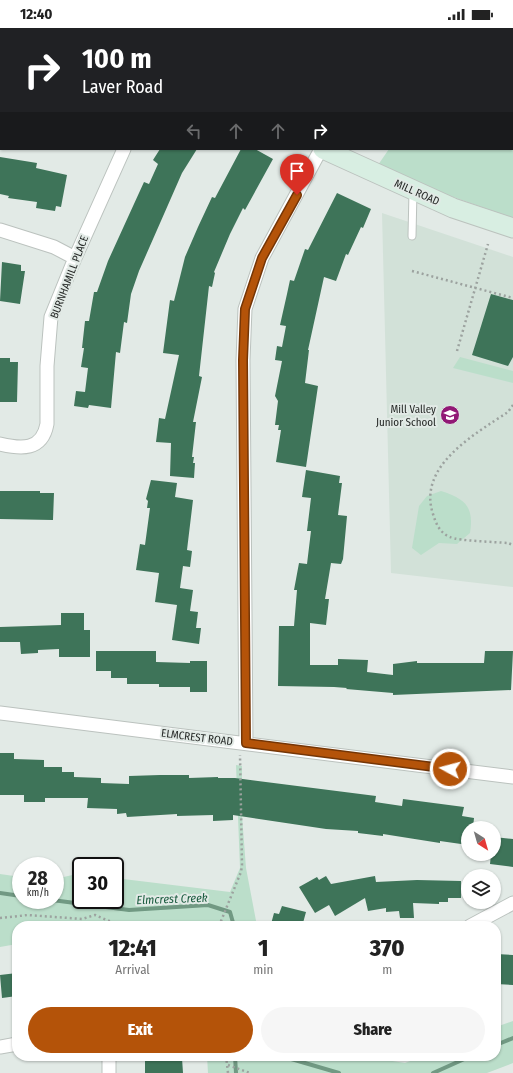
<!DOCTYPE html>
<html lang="en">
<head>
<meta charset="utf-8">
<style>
  :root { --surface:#fff; --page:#f6f6f6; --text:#222; --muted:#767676; --accent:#b45309 }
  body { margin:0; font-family:"Fira Sans Condensed",sans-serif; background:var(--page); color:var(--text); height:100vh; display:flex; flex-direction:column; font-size:15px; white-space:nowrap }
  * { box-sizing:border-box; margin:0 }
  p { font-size:13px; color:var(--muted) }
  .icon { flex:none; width:22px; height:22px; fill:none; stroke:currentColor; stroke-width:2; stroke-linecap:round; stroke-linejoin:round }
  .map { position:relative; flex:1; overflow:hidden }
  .panel { position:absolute; left:12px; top:893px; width:489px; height:140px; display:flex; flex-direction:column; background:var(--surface); border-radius:16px; box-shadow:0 1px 3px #0004 }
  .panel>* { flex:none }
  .guide { position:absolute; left:0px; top:0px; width:513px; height:122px; box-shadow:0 1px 3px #0004; background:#202124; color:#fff; overflow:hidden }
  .needle { width:26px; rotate:143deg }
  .fabs { position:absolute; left:461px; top:793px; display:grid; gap:8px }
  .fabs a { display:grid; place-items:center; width:40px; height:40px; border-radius:50%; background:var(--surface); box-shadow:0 1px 3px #0004; font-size:20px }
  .speed { position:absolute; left:12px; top:829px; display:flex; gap:8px; font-size:20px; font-weight:700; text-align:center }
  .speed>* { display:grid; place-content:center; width:52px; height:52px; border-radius:50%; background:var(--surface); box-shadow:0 1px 3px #0004; line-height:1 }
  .speed small { font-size:10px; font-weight:400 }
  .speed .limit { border:2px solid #111; border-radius:6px; background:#fff; color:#111 }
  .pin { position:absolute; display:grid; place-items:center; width:34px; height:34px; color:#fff; margin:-41px -17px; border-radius:50% 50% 50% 0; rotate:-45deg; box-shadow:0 0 4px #0007 }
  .pin .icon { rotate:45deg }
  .me { position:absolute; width:44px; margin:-22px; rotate:277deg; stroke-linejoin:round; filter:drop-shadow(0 0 3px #0008) }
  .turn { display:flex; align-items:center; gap:14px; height:84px; padding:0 16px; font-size:18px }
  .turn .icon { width:52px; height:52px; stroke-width:2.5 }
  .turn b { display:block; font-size:28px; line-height:34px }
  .lanes { display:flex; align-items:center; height:38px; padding:0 16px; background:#0003; justify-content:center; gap:20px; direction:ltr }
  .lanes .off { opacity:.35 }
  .eta { display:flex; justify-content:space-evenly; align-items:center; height:68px; text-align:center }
  .eta b { font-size:24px; font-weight:800; line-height:28px }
  .button { display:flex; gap:8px; margin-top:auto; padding:8px 16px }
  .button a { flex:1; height:46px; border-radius:24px; background:var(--accent); color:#fff; font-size:16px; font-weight:800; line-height:46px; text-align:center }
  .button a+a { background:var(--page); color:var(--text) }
  .status { display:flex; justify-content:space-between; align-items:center; height:28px; padding:0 20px; background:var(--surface); direction:ltr }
  .status svg { height:11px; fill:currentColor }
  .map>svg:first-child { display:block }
</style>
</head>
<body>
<div class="status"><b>12:40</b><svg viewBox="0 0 49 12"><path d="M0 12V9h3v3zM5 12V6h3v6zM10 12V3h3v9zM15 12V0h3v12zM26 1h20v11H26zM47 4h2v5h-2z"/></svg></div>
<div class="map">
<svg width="513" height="1045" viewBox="0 0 513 1045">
  <rect width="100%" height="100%" fill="#e2eae6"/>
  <path fill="#d2e1d8" d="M382,185l131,44v330l-122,-14z"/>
  <path fill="#bbdeca" d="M474,0h39v190l-74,-26 -61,-27 11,-16h123v-120z
    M460,329l53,14v12l-60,-15z
    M441,463c25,8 33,16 29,42l-13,11 -18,-1 -18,12 -9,-7 7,-42 8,-10z
    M236,737l6,1v50l4,52 11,58h-240v18l-17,3v-73l21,3v23h34v-21l26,-6v27h34v-22l115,14 10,-24z
    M513,993v42l-26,10h-279l-1,-17h154l44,7 18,-7h73v-29z"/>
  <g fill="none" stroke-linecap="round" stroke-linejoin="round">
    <path stroke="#719983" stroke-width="4" d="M0,865l21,3
      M52,872l77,10 79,-5 22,7 4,14
      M496,1017l17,-7
      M235,1028l1,17
      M281,1028l58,17
      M433,1045l38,-17"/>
  </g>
  <path fill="#3e7459" d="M160,121h37l-15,24 -43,98 -8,23 -4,29 -3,-1 -4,31 -4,-1 -5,56 -22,-3 -1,3 -14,-2 2,-15 9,1 3,-24 -7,-1 3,-19h-2l3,-27h4l5,-29h3l11,-31 36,-79 5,2 9,-20 -5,-4z
    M241,121h14l18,10 -28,51 -2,-2 -13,26 -16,38 1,1 -3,14 -3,-1 -10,90 3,1 -9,45h3l-4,35h2l-1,6h2l-1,15 -24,-2 1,-33 -15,-1 3,-24 6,1 14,-64 -16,-2 7,-53 4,1 11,-44 13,-30 14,-30 3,1z
    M0,129l37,6 -1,5 31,7 -6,32 -5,-1 -1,5 -19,-3 1,-6 -29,-4 1,-2 -9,-2z
    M337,165l34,16 -8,19 -2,-1 -13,28 -2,-1 -10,27 -12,-4 -16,73h1l-4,33 13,3 -12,81 -30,-5 5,-32h-3l1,-5h-4l3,-24 -3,-5 7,-35 -7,-1 2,-14 5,1 4,-21 -6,-1 7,-31 3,-14 4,1 11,-32 3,1z
    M2,234l19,3v6h4l-5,33 -20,-3z
    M491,266l22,6v57l-5,9 -36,-11z
    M0,330h10v4h8l-1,40h-17z
    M306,442l34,6 -1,7h3l-4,32 9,1 -4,43 -2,5 -10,-1 -6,36h4l-3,26 -16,-2v42h28v-6l30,1 -1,12 26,3v-11l24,-3v2h67l1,-12h28l-2,39 -118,5v-2l-47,-4 1,-1 -13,-1 -56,-1 1,-60h15l3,-36h-3l5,-27 8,1 4,-33h-4l4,-33 -9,-1z
    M151,452l26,3 -2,14 18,3 -6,50 5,1 -2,16 -7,-1 -3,22 13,2 -3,21 8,1 -2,16h5l-2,16 -27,-4 5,-35 -22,-3 4,-29 -23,-3 4,-26 5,1 5,-37h-3l1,-7 -2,-2z
    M0,463h40v2h14l-1,27 -53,-1z
    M61,585h23v17h6v27h-31v-8l-21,1v3l-17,1 -1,-12h-20v-15l61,-2z
    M96,623h60v11l34,1v-2h17v31h-17v-5h-31v-3h-32v-6h-16v-7h-15z
    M0,725h14v6l30,1v7h18v5h12v5l27,1v5l28,1v-8l31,-1h29v3l29,-1v1h17l141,18 -1,6 27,4 1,-7 61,8 -2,9 12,2 -1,10h-5v17l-28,-4v2l-57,-9v2l-25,-3v-2l-32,-2 -93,-14v5l-20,1v-6l-36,1v-2l-50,3 -1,-4 -9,1v-5l-30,-1 1,-10h-43v4h-21v-7h-24z
    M494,809l19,2v28l-23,-3 1,-10h3z
    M326,848l5,8 44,-8 1,6 41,-2 44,1v17h-13v4h-9v2l-26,-1 1,15h-14l-1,-7 -13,1v-4l-18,3 -3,-13 -30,18 -6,-11 -14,8 -16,-26 18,-10 2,3z
    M282,878l24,6 -3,11 -3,-1 -1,4 -28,-2 3,-11 5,1z
    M496,926l17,1v30l-17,-1z
    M17,945v23l-15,2 -2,-23z
    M182,1030l1,15h-38v-12z"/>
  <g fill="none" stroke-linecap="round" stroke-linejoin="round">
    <g stroke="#bbc2be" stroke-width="9">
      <path id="lane" d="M412,208l1,-45"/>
    </g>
    <g stroke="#bbc2be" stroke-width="15">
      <path id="street" d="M274,1l1,-1
        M401,1v-1
        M0,202l54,17 21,11
        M0,416c21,5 42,7 47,-20v-58l4,-49 24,-59 49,-109
        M0,685l513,64
        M246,715l-3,-383 2,-51 17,-51 59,-109
        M470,898l43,-23
        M0,1019l17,-3
        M109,1028v17"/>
    </g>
    <g stroke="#bbc2be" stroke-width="21">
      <path id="secondary" d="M133,0l2,1
        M323,121l130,59 60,20"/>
    </g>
    <path stroke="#9ca29f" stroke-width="2.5" stroke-dasharray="2 3" stroke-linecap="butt" d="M76,1v-1
      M412,243l101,27
      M457,323l31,-107
      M513,377l-5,7c-33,22 -91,54 -75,102 3,10 7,19 17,23 8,4 47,5 58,6l5,2
      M0,890l28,-3 54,4 13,-4 26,11
      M219,898l22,-54 1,-7 -2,-110
      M226,1028l2,17
      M228,1037l22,8"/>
    <use href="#lane" stroke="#fff" stroke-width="7"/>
    <use href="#street" stroke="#fff" stroke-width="13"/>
    <use href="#secondary" stroke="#d8eee2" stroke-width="19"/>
  </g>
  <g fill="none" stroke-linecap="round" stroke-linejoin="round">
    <g stroke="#753606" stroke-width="10">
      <path id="route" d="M297,167l-35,63 -17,51 -2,51 3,383 204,26"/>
    </g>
    <use href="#route" stroke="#b45309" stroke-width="7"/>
  </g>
  <defs>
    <g id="school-disc" transform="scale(1)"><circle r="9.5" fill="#911875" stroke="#e2eae6"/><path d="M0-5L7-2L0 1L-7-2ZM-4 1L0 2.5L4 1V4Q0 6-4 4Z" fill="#fff"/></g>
  </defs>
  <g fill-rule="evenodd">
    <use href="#school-disc" x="450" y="387"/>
  </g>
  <g text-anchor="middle" stroke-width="4" stroke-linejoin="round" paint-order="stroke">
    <g font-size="11" fill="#262927" stroke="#e2eae6">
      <text transform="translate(417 164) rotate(24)" y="4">MILL ROAD</text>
      <text transform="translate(69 249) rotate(-69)" y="4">BURNHAMILL PLACE</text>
      <text transform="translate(197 709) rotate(7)" y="4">ELMCREST ROAD</text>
    </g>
    <g font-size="11" fill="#262927" stroke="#e2eae6" text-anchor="end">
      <text x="436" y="385">Mill Valley<tspan x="436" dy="13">Junior School</tspan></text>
    </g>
    <g font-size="12" font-style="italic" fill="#17593c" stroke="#e2eae6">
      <text transform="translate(172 871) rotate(-2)" y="4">Elmcrest Creek</text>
    </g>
  </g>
</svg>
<div class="fabs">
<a><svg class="needle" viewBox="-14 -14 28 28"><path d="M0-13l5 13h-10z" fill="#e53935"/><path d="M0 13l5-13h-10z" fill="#767676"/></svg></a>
<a><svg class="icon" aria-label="layers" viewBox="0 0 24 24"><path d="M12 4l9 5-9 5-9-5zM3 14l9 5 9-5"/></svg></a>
</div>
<div class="speed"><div>28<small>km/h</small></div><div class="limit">30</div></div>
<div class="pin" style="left:297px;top:167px;background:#d93025"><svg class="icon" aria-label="arrive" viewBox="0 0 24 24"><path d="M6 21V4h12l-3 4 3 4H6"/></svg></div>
<svg class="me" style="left:450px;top:741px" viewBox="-20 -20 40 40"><circle r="17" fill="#b45309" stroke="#fff" stroke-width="3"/><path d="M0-11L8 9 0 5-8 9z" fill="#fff"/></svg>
<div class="guide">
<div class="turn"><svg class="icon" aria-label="right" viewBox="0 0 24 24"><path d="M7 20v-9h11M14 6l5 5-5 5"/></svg><div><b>100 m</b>Laver Road</div></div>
<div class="lanes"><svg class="icon off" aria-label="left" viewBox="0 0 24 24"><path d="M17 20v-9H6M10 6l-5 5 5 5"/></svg><svg class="icon off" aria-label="ahead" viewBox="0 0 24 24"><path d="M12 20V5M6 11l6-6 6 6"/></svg><svg class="icon off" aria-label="ahead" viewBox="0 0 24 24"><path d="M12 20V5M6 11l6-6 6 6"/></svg><svg class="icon" aria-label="right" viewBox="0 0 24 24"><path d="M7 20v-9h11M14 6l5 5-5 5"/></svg></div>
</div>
<section class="panel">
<div class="eta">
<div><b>12:41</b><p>Arrival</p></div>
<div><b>1</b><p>min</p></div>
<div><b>370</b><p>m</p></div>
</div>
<div class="button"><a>Exit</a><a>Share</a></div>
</section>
</div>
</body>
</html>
